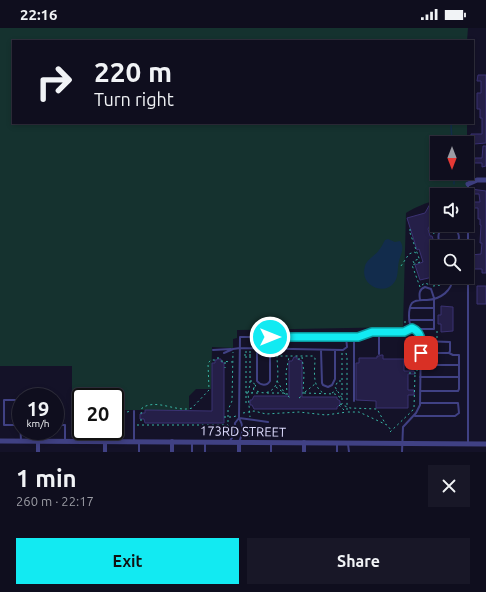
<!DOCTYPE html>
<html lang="en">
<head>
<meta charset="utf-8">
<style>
  :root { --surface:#0f0e1e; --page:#181727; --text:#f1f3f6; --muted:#9b9ca4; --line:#2f2e3c; --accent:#12eaf2 }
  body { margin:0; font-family:Ubuntu,sans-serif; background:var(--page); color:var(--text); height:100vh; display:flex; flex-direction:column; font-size:15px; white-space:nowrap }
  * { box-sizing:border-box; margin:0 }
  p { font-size:13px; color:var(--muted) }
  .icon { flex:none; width:22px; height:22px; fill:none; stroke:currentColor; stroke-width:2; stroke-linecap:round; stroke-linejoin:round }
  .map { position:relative; height:424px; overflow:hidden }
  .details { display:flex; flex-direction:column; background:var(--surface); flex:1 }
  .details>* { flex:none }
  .banner { position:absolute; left:12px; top:12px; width:462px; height:84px; border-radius:0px; box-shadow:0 2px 6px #0003,0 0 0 1px var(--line); background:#0f0e1e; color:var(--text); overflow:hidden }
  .needle { width:26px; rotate:180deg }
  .tools { position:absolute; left:430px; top:108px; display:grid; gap:8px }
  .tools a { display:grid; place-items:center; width:44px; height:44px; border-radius:0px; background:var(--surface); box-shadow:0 2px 6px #0003,0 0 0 1px var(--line); font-size:20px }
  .speed { position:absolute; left:12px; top:360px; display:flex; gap:8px; font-size:20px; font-weight:700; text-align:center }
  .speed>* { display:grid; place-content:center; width:52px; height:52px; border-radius:50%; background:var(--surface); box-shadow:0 2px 6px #0003,0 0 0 1px var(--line); line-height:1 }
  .speed small { font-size:10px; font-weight:400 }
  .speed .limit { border:2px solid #111; border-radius:6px; background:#fff; color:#111 }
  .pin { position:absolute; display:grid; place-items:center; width:34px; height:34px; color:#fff; margin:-17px; border-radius:8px; box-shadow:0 2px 6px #0006 }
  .me { position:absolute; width:44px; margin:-22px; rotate:90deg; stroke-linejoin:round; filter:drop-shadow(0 0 3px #0008) }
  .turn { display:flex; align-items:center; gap:14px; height:84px; padding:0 16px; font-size:18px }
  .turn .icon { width:52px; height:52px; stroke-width:2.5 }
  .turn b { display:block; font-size:28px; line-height:34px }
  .round { display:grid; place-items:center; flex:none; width:42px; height:42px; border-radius:0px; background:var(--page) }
  .summary { display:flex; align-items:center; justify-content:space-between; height:68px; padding:0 16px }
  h1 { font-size:24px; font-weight:700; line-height:30px }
  .button { display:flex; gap:8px; margin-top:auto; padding:8px 16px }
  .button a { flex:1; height:46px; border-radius:0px; background:var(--accent); color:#111; font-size:16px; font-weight:700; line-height:46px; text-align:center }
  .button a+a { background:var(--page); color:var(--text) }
  .status { display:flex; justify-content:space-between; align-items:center; height:28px; padding:0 20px; background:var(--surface); direction:ltr }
  .status svg { height:11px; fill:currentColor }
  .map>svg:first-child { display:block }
</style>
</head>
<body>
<div class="status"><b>22:16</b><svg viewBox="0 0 49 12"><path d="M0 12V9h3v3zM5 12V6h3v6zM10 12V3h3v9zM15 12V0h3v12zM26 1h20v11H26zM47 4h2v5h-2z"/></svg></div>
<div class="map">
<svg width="486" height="424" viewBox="0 0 486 424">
  <rect width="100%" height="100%" fill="#141228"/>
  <path fill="#15322f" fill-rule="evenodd" d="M0,0h468l-1,13h-454v82h454v20h-30v30h30v19l-12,3h-18v5c-12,3 -21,7 -31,13l-3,114 -166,3v8l-4,1v9l-21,-1 -1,42h-15l-7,7v14h-64v26h-53v-70h-72zM81,369h34v34h-34z"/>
  <path fill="#122c4c" d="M388,211l7,3 5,-1c5,7 1,12 -1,20 -2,8 0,17 -6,23 -9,11 -34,2 -28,-18 2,-7 10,-10 14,-16 3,-3 4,-7 6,-10z"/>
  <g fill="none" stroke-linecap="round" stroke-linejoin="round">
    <path stroke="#122c4c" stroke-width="1.5" d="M451,95l1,20
      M454,145v11"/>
  </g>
  <path fill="#251f48" stroke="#3b3273" d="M478,47h8v68l-12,1v-5h-3v-5h11v-16h-2v-9h-3v-16h4v-12h-4z
    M483,118h3v20l-4,1v-4h-8l1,-5h7z
    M471,161l15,2v82h-4v-4h-12l1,-14 10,-1 1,-11h-2l1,-18h-1v-6h-2v-11h-7v-6h9l-1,-8h-8z
    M437,174v15l-2,-1 -7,13 2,7h2l5,15 -1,1 1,5v19l-17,4 -5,-15 8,-3 -4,-13 -2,1 -10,-32 18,-5 5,-9z
    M477,258h9v18h-9z
    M441,278l12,1v24l-12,1v-8h-3v-9h3z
    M381,327h2v4h21v12h10l1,3h-7v16h6v5h-6v13h-32v-7l-20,-1v-37h3v-5h18v-2h2z
    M294,329h3v2l5,2v36h35v2l3,2v4l-3,2v2h-83l-2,-4h-2v-5h2l2,-4h35v-35h3z
    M217,331h4v3l3,1v60h-79l-1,-4h-4v-5h2v-1h3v-3l67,1v-48h3v-3h2z
    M55,381h7v12h-7z"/>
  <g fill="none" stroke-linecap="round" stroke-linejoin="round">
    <path stroke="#38b5a5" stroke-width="1" stroke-dasharray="2 3" stroke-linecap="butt" d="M411,202h-2l11,31
      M434,206l-2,-5 5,-6
      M436,225l1,-1
      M414,235l-1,-2 6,-2
      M401,238l8,-12 5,-2 2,1
      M422,257l3,-2 5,2
      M433,258l8,-1 4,-5 1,-3
      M420,259l-8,-22 11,-4
      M405,300v-7
      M437,310v-9
      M246,323v52l2,1
      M250,323v33l-2,9 2,24
      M342,325v51
      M346,325l1,4v55h12l28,13 4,5
      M244,327h10
      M218,329v2
      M302,329l2,16 -1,21
      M298,331h4
      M221,333l11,1
      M225,334v6
      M409,345h8v-38
      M250,353h3v1l2,3 -3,8
      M277,353l7,11
      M341,353h-3l-3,6 7,11
      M255,357l1,1 -3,3c5,3 10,5 15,3 14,-5 9,-24 9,-36h36l2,2c0,13 -4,29 10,36
      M276,359l16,12
      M305,364l10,-8
      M246,365h13
      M267,365h17
      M304,365l31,1 6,4
      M332,365l5,-3
      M287,367l-1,-23 3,-15
      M299,370l4,-3
      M340,376l10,4 27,1 8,14
      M339,377l7,7
      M127,384l4,-1
      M243,385l11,-2 12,3 33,-2 27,3 21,-3
      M141,386l1,-6c15,-10 35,5 50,0l17,-18 -1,-27 3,-3h5
      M224,389h9l3,-1
      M141,391v5
      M137,397h91
      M390,404l22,-21 2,-3 1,-35
      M228,409v-27l4,-9 1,-49
      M250,409v-15"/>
    <path stroke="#404184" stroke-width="2" d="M446,219l-7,-6c-1,-4 -1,-9 3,-12 12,-9 26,11 9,18
      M410,280h24
      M409,292h25
      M412,300c-3,-4 -3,-8 -3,-12 0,-5 0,-9 3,-13 4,-4 10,-3 15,-3 14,-1 25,-9 26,-23
      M417,301h17v-31l-3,-9 -6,-2c-6,2 -6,7 -5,13
      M379,304v22
      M257,321v32c4,5 10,5 13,0v-32
      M213,322l18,-1
      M321,322l1,33 1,2 5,2 4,-2 3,-6v-29
      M224,325l9,-4 7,-1 103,2 4,-3 -1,-10
      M421,325h28l1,-2v-9l-29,-1
      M449,325l4,2h6v10
      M420,349h39
      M420,363h38l1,-2v-24h-38
      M354,373v-63
      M415,388h40l4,-3 -1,-10h-38
      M239,390l29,4
      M21,397h-17v-25h15l2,40
      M55,397h10v16
      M134,413v-30
      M229,414l5,-7 1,-12 4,-5
      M239,414c4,-9 5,-16 0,-24l1,-81h118l14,-5h32l8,-4 7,4 2,4 -1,69 -4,8 -13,14 -1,25
      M205,415v9
      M271,415v9
      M337,415v9
      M468,415v-258
      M348,416l1,8
      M139,424v-10
      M192,424v-9"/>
    <path stroke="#404184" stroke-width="4" d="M38,413v11
      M105,413v11
      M172,413v11
      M239,414v10
      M304,414v10"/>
    <path stroke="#404184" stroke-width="5" d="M468,156l9,-4h9
      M0,413l486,3"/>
  </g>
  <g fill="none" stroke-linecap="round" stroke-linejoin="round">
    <g stroke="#0c989d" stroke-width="10">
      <path id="route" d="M270,309h88l14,-5h32l8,-4c11,5 9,14 9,25"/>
    </g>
    <use href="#route" stroke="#12eaf2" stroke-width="7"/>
  </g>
  <g text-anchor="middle" stroke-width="4" stroke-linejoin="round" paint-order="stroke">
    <g font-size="13" fill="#dddbfd" stroke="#141228">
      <text transform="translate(243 403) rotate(1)" y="5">173RD STREET</text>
    </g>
  </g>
</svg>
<div class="tools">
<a><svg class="needle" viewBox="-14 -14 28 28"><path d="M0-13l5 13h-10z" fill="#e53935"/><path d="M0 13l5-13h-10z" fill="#9b9ca4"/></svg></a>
<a><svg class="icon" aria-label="sound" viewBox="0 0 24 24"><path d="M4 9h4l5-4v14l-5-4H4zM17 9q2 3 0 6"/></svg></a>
<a><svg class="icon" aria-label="search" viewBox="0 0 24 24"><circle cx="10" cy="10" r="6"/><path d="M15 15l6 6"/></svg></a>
</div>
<div class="speed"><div>19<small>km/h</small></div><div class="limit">20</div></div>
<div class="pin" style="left:421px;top:325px;background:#d93025"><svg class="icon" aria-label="arrive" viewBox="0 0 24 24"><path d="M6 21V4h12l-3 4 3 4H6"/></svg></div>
<svg class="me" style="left:270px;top:309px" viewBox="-20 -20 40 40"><circle r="17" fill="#12eaf2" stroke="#fff" stroke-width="3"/><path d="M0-11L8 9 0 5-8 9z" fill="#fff"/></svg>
<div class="banner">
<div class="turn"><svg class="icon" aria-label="right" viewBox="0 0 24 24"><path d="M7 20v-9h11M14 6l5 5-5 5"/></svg><div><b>220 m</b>Turn right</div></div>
</div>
</div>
<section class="details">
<div class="summary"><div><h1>1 min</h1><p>260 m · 22:17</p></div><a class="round"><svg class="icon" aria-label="close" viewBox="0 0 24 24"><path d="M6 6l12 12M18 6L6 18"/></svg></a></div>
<div class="button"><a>Exit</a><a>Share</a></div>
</section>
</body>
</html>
